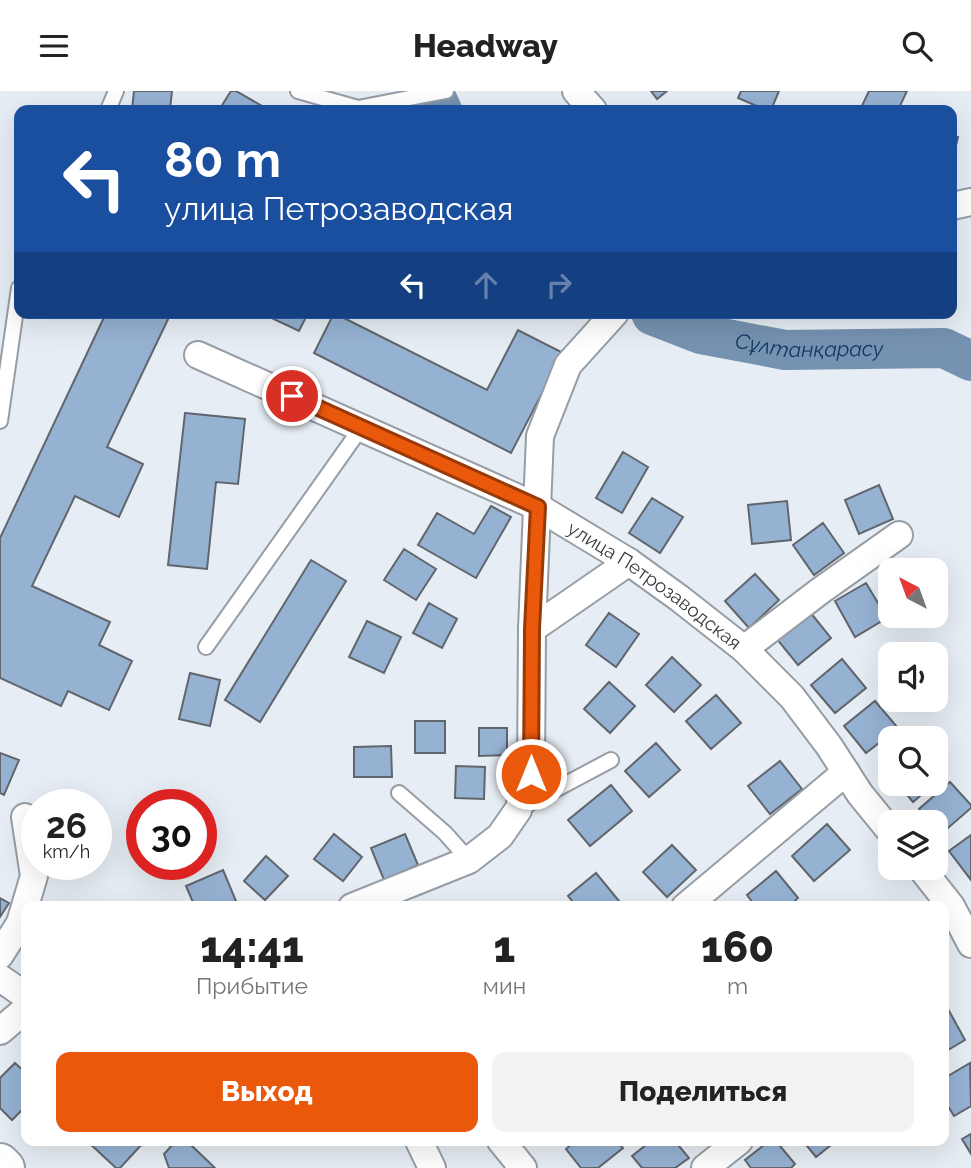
<!DOCTYPE html>
<html lang="ru">
<head>
<meta charset="utf-8">
<style>
  :root { --surface:#fff; --page:#f2f2f2; --text:#222; --muted:#767676; --accent:#ea580c }
  body { margin:0; font-family:Raleway,sans-serif; background:var(--page); color:var(--text); height:100vh; display:flex; flex-direction:column; font-size:26px; white-space:nowrap }
  * { box-sizing:border-box; margin:0 }
  p { font-size:23px; color:var(--muted) }
  .icon { flex:none; width:38px; height:38px; fill:none; stroke:currentColor; stroke-width:2; stroke-linecap:round; stroke-linejoin:round }
  .map { position:relative; flex:1; overflow:hidden }
  .sheet { position:absolute; left:21px; top:810px; width:928px; height:245px; display:flex; flex-direction:column; background:var(--surface); border-radius:14px; box-shadow:0 7px 28px #0002 }
  .sheet>* { flex:none }
  .hud { position:absolute; left:14px; top:14px; width:943px; height:214px; border-radius:14px; box-shadow:0 7px 28px #0002; background:#1a4fa0; color:#fff; overflow:hidden }
  .needle { width:46px; rotate:319deg }
  .fabs { position:absolute; left:878px; top:467px; display:grid; gap:14px }
  .fabs a { display:grid; place-items:center; width:70px; height:70px; border-radius:14px; background:var(--surface); box-shadow:0 7px 28px #0002; font-size:35px }
  .speed { position:absolute; left:21px; top:698px; display:flex; gap:14px; font-size:35px; font-weight:700; text-align:center }
  .speed>* { display:grid; place-content:center; width:91px; height:91px; border-radius:50%; background:var(--surface); box-shadow:0 7px 28px #0002; line-height:1 }
  .speed small { font-size:18px; font-weight:400 }
  .speed .limit { border:10px solid #d22; background:#fff; color:#111 }
  .pin { position:absolute; display:grid; place-items:center; width:60px; height:60px; color:#fff; margin:-30px; border:4px solid #fff; border-radius:50%; box-shadow:0 2px 7px #0007 }
  .me { position:absolute; width:77px; margin:-38px; rotate:0deg; stroke-linejoin:round; filter:drop-shadow(0 0 5px #0008) }
  .turn { display:flex; align-items:center; gap:24px; height:147px; padding:0 35px; font-size:32px }
  .turn .icon { width:91px; height:91px; stroke-width:2.5 }
  .turn b { display:block; font-size:49px; line-height:60px }
  .lanes { display:flex; align-items:center; height:66px; padding:0 35px; background:#0003; justify-content:center; gap:35px; direction:ltr }
  .lanes .off { opacity:.35 }
  .eta { display:flex; justify-content:space-evenly; align-items:center; height:119px; text-align:center }
  .eta b { font-size:42px; font-weight:800; line-height:49px }
  .cta { display:flex; gap:14px; margin-top:auto; padding:14px 35px }
  .cta a { flex:1; height:80px; border-radius:14px; background:var(--accent); color:#fff; font-size:28px; font-weight:800; line-height:80px; text-align:center }
  .cta a+a { background:var(--page); color:var(--text) }
  header { display:flex; justify-content:space-between; align-items:center; height:91px; padding:0 35px; background:var(--surface); font-size:32px; font-weight:800 }
  .map>svg:first-child { display:block }
</style>
</head>
<body>
<header><svg class="icon" aria-label="menu" viewBox="0 0 24 24"><path d="M4 6h16M4 12h16M4 18h16"/></svg>Headway<svg class="icon" aria-label="search" viewBox="0 0 24 24"><circle cx="10" cy="10" r="6"/><path d="M15 15l6 6"/></svg></header>
<div class="map">
<svg width="971" height="1077" viewBox="0 0 971 1077">
  <rect width="100%" height="100%" fill="#e6edf4"/>
  <g fill="none" stroke-linecap="round" stroke-linejoin="round">
    <g stroke="#7692b1" stroke-width="40">
      <path d="M433,0l9,19"/>
      <path id="s1" d="M651,222l1,2 49,19 84,16 159,-2 27,13"/>
    </g>
  </g>
  <path fill="#96b2d3" stroke="#60666c" stroke-width="2" d="M134,0h38l-2,19h-38z
    M231,0h5l33,19h-50z
    M651,0h16l-10,8z
    M741,0h38l-8,19h-5l-28,-12z
    M869,0h38l-9,19h-38z
    M952,45l6,1 -6,25z
    M106,222h65l-64,134 36,17 -24,53 -44,-21 -43,90 78,36 -11,23 33,16 -23,49 -41,-19 -7,15 -61,-28v-140z
    M261,222h47l-9,18z
    M334,222l153,77 31,-60 45,23 -52,100 -197,-100z
    M185,322l60,6 -7,65 -22,-2 -9,87 -39,-4z
    M623,361l25,15 -26,46 -26,-15z
    M879,394l14,34 -34,15 -14,-34z
    M652,407l31,19 -23,36 -31,-20z
    M787,410l4,39 -39,4 -4,-39z
    M491,415l20,11 -35,61 -58,-33 19,-32 37,21z
    M823,432l21,30 -30,22 -21,-30z
    M404,458l32,20 -20,31 -32,-20z
    M311,469l35,21 -86,141 -35,-22z
    M755,483l24,26 -30,28 -24,-27z
    M866,492l21,35 -32,19 -20,-36z
    M429,512l28,16 -15,29 -29,-15z
    M810,521l21,26 -33,27 -22,-27z
    M609,522l30,21 -23,33 -30,-22z
    M367,530l34,16 -17,36 -35,-16z
    M672,566l29,28 -27,27 -28,-27z
    M842,568l24,29 -31,25 -24,-28z
    M190,582l30,7 -10,46 -31,-7z
    M609,591l26,24 -25,27 -26,-24z
    M716,604l25,28 -30,26 -25,-28z
    M875,610l23,27 -32,25 -22,-27z
    M415,630h30v32h-30z
    M479,637h28v27l-28,1z
    M656,652l24,27 -31,27 -24,-26z
    M391,655l1,31h-38v-30z
    M0,662l19,7 -15,35 -4,-2z
    M780,670l22,28 -32,25 -22,-28z
    M936,674l9,10 -9,7z
    M456,675l29,1 -1,32 -29,-1z
    M950,691l21,23v3l-30,26 -5,-5v-6h-6l-11,-14z
    M898,693h36l-21,18z
    M611,694l21,26 -42,35 -22,-26z
    M827,733l23,26 -36,31 -22,-25z
    M334,743l28,23 -19,24 -29,-22z
    M405,743l13,31 -34,15 -13,-32z
    M971,744v45l-22,-29z
    M672,754l24,25 -29,27 -24,-25z
    M266,765l22,20 -23,24 -21,-19z
    M223,779l13,31 -12,6h-29l-9,-21z
    M776,780l22,27 -10,9h-32l-9,-12z
    M596,782l23,28 -6,6h-36l-9,-11z
    M0,807l9,5 -9,14z
    M948,918l17,31 -22,13v-41z
    M15,972l11,10v33l-14,14 -12,-12v-30z
    M970,972l1,43 -17,10 -11,-18v-19z
    M971,1043v20l-9,-15z
    M87,1050h56l1,1 -24,26h-4z
    M575,1050h42l6,7 -25,20h-17l-15,-19z
    M651,1050h24l14,17 -14,10h-33l-10,-12z
    M769,1050h7l19,23 -4,4h-40l-6,-8z
    M803,1050h33l-20,16z
    M175,1051l16,3 24,23h-46l-5,-14z"/>
  <g fill="none" stroke-linecap="round" stroke-linejoin="round">
    <g stroke="#969da4" stroke-width="18">
      <path id="service" d="M298,0l60,17 88,-17
        M108,19l8,-19
        M0,330l19,-133
        M206,556l155,-219
        M399,702l46,40 24,27
        M519,718l92,-49"/>
    </g>
    <g stroke="#969da4" stroke-width="30">
      <g id="minor">
        <path d="M576,0l17,19"/>
        <path d="M952,115l19,-4"/>
        <path id="s2" d="M198,264l340,152 91,55 50,36 65,51 48,48 37,49 31,48 31,38"/>
        <path d="M532,538l97,-67"/>
        <path d="M744,558l76,-58 79,-56"/>
        <path d="M921,777l30,38 20,38"/>
        <path d="M352,816l117,-47 31,-24 18,-26 13,-36 1,-145 8,-193 28,-71 47,-52"/>
        <path d="M685,816l161,-135"/>
        <path d="M0,864l20,-32 14,-47 -9,-59"/>
        <path d="M0,887l26,18"/>
        <path d="M0,940l26,-22"/>
        <path d="M419,1050l13,27"/>
        <path d="M501,1050l22,27"/>
        <path d="M705,1077l34,-27"/>
      </g>
    </g>
    <g stroke="#969da4" stroke-width="42">
      <path id="primary" d="M0,1072l5,5"/>
    </g>
    <use href="#service" stroke="#fff" stroke-width="14"/>
    <use href="#minor" stroke="#fff" stroke-width="26"/>
    <use href="#primary" stroke="#fff" stroke-width="38"/>
  </g>
  <g fill="none" stroke-linecap="round" stroke-linejoin="round">
    <g stroke="#983908" stroke-width="18">
      <path id="route" d="M292,305l246,111 -6,122 -1,145"/>
    </g>
    <use href="#route" stroke="#ea580c" stroke-width="12"/>
  </g>
  <g text-anchor="middle" stroke-width="7" stroke-linejoin="round" paint-order="stroke">
    <g font-size="19" fill="#3b3d40" stroke="#f6fafe">
      <text dy="7" stroke="none"><textPath href="#s2" startOffset="513">улица Петрозаводская</textPath></text>
    </g>
    <g font-size="21" font-style="italic" fill="#0f3963" stroke="#f6fafe">
      <text dy="7" stroke="none"><textPath href="#s1" startOffset="164">Сұлтанқарасу</textPath></text>
    </g>
  </g>
</svg>
<div class="fabs">
<a><svg class="needle" viewBox="-14 -14 28 28"><path d="M0-13l5 13h-10z" fill="#e53935"/><path d="M0 13l5-13h-10z" fill="#767676"/></svg></a>
<a><svg class="icon" aria-label="sound" viewBox="0 0 24 24"><path d="M4 9h4l5-4v14l-5-4H4zM17 9q2 3 0 6"/></svg></a>
<a><svg class="icon" aria-label="search" viewBox="0 0 24 24"><circle cx="10" cy="10" r="6"/><path d="M15 15l6 6"/></svg></a>
<a><svg class="icon" aria-label="layers" viewBox="0 0 24 24"><path d="M12 4l9 5-9 5-9-5zM3 14l9 5 9-5"/></svg></a>
</div>
<div class="speed"><div>26<small>km/h</small></div><div class="limit">30</div></div>
<div class="pin" style="left:292px;top:305px;background:#d93025"><svg class="icon" aria-label="arrive" viewBox="0 0 24 24"><path d="M6 21V4h12l-3 4 3 4H6"/></svg></div>
<svg class="me" style="left:531px;top:683px" viewBox="-20 -20 40 40"><circle r="17" fill="#ea580c" stroke="#fff" stroke-width="3"/><path d="M0-11L8 9 0 5-8 9z" fill="#fff"/></svg>
<div class="hud">
<div class="turn"><svg class="icon" aria-label="left" viewBox="0 0 24 24"><path d="M17 20v-9H6M10 6l-5 5 5 5"/></svg><div><b>80 m</b>улица Петрозаводская</div></div>
<div class="lanes"><svg class="icon" aria-label="left" viewBox="0 0 24 24"><path d="M17 20v-9H6M10 6l-5 5 5 5"/></svg><svg class="icon off" aria-label="ahead" viewBox="0 0 24 24"><path d="M12 20V5M6 11l6-6 6 6"/></svg><svg class="icon off" aria-label="right" viewBox="0 0 24 24"><path d="M7 20v-9h11M14 6l5 5-5 5"/></svg></div>
</div>
<section class="sheet">
<div class="eta">
<div><b>14:41</b><p>Прибытие</p></div>
<div><b>1</b><p>мин</p></div>
<div><b>160</b><p>m</p></div>
</div>
<div class="cta"><a>Выход</a><a>Поделиться</a></div>
</section>
</div>
</body>
</html>
